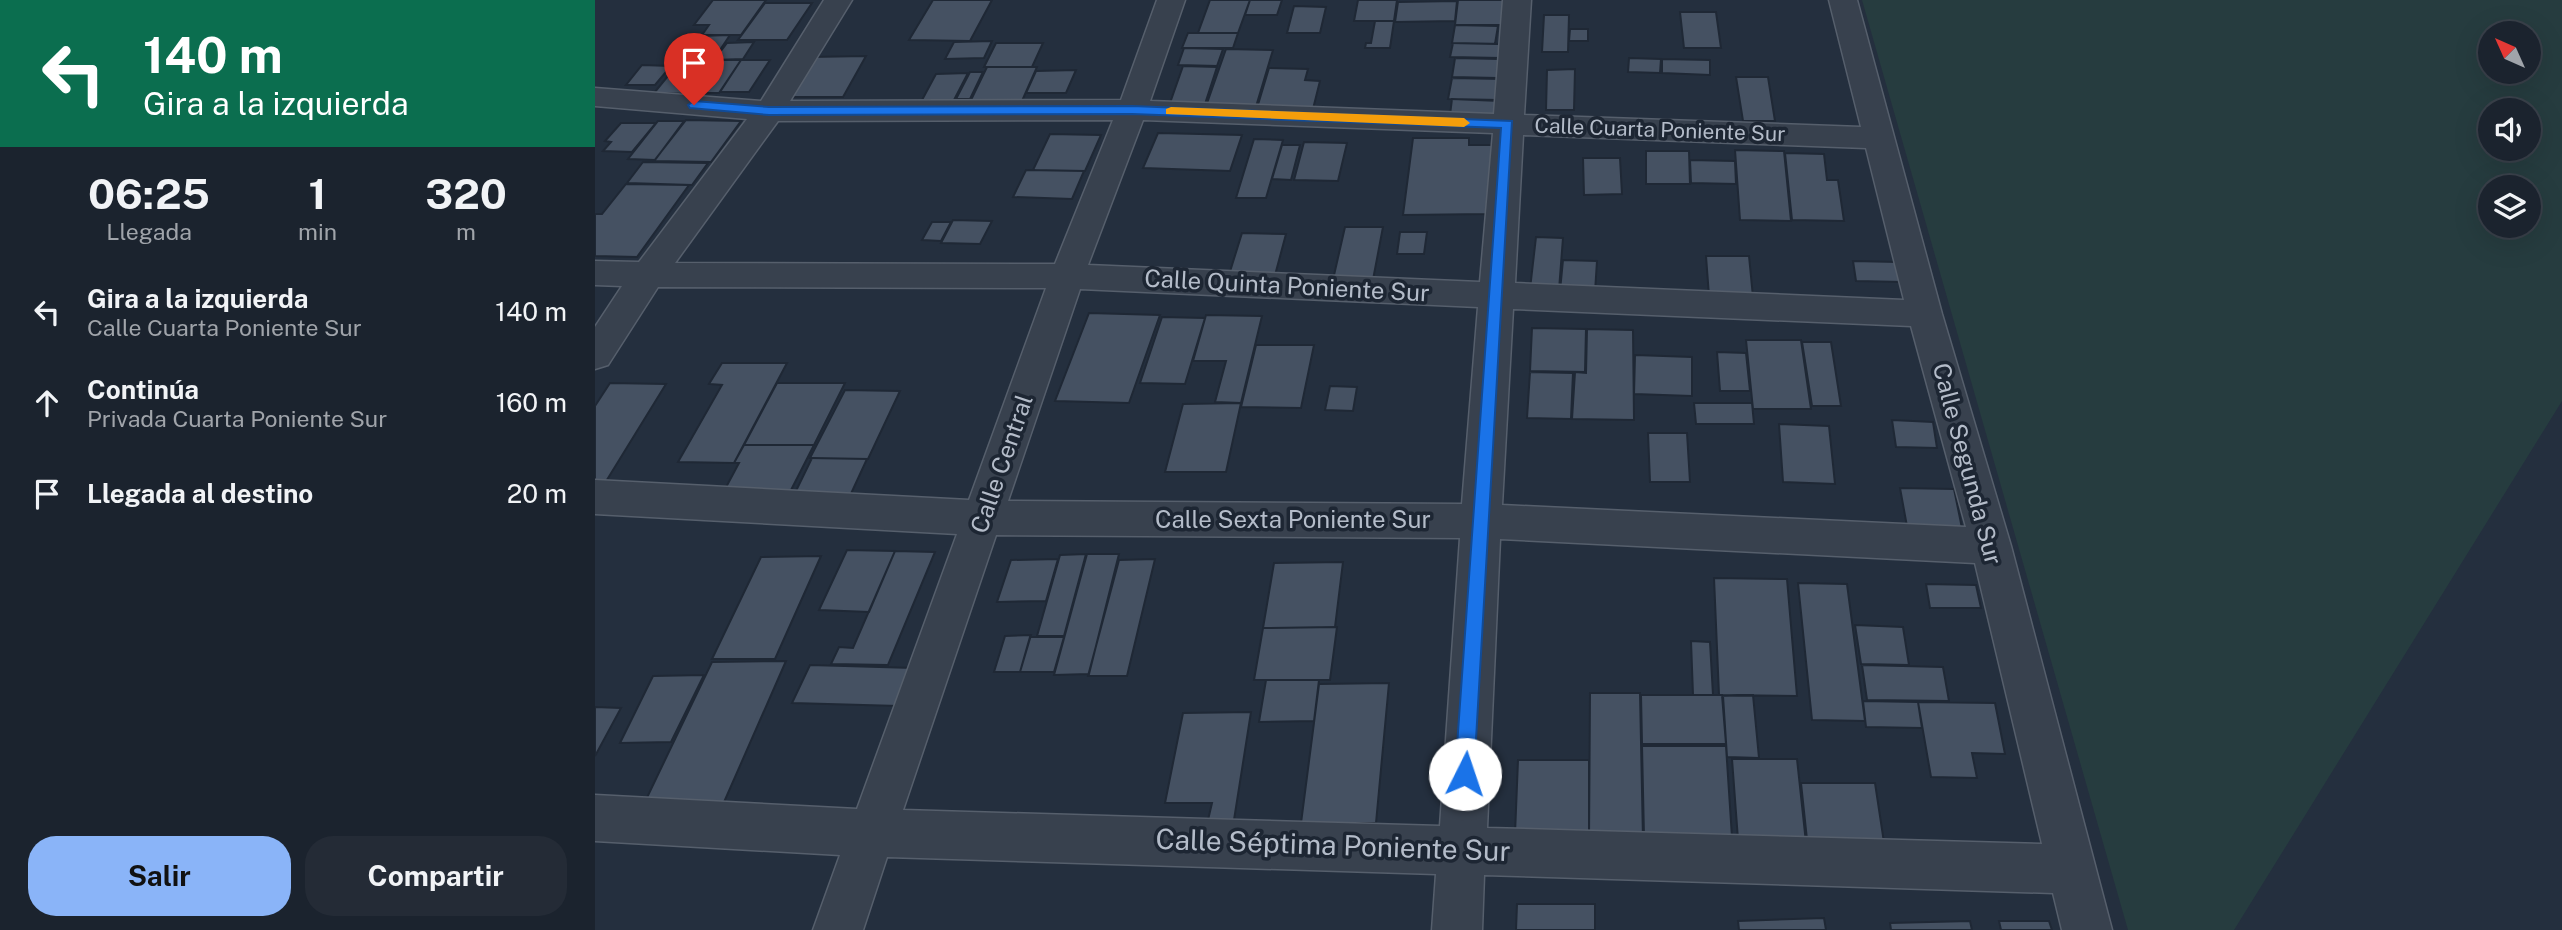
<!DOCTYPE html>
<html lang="es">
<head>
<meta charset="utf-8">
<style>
  :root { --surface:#1b232e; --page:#242b36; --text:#f1f3f6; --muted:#a0a4aa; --line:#39404a; --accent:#8ab4f8 }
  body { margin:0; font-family:"Public Sans",sans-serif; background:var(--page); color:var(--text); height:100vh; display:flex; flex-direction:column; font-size:26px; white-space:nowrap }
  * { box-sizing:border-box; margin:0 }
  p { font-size:23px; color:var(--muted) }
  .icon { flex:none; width:38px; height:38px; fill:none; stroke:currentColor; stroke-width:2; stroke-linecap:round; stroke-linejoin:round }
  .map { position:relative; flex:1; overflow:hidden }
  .panel { display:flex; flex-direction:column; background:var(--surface); width:595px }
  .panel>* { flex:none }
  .top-card { background:#0b6e4f; color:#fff; overflow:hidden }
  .needle { width:46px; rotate:315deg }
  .buttons { position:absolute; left:1883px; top:21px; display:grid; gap:14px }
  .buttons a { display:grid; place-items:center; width:63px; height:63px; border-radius:50%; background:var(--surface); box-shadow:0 7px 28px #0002,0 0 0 2px var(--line); font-size:35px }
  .pin { position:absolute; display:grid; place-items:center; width:60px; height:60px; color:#fff; margin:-72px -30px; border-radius:50% 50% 50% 0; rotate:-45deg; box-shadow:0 0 7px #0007 }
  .pin .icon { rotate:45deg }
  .me { position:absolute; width:77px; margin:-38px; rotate:4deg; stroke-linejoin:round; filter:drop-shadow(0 0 5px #0008) }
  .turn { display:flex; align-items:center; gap:24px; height:147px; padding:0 28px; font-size:32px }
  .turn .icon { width:91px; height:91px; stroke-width:2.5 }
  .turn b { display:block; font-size:49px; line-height:60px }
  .eta { display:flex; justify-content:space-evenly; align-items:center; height:119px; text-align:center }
  .eta b { font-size:42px; font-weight:700; line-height:49px }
  .button { display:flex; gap:14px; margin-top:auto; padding:14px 28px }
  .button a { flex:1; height:80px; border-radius:28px; background:var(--accent); color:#111; font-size:28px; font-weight:700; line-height:80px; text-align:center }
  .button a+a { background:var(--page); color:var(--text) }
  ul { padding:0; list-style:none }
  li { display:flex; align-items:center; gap:21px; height:91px; padding:0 28px }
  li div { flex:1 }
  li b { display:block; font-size:26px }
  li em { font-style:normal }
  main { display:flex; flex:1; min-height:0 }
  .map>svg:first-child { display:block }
</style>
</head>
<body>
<main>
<section class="panel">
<div class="top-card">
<div class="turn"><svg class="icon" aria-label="left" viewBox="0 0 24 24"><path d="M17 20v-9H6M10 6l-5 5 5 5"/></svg><div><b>140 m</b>Gira a la izquierda</div></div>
</div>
<div class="eta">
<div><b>06:25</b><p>Llegada</p></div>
<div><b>1</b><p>min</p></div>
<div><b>320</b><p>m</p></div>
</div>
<ul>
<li><svg class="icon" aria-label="left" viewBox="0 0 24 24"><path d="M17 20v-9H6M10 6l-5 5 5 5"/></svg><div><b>Gira a la izquierda</b><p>Calle Cuarta Poniente Sur</p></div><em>140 m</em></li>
<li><svg class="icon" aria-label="ahead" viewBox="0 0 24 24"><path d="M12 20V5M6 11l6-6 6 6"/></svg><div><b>Continúa</b><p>Privada Cuarta Poniente Sur</p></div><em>160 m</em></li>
<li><svg class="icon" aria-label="arrive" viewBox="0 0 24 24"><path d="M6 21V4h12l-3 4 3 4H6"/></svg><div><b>Llegada al destino</b></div><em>20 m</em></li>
</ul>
<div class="button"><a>Salir</a><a>Compartir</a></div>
</section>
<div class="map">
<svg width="1967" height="930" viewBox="0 0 1967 930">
  <rect width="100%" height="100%" fill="#242f3e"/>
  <path fill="#263c3f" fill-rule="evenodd" d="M1267,0h700v401l-328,529h-106zM1895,33h39v39h-39zM1895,110h39v39h-39zM1895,187h39v39h-39z"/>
  <path fill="#455162" stroke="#1f2835" stroke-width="2" d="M118,0h53l-25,35h-39l7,-10h-15z
    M338,0h59l-22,41 -61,-1z
    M615,0h40l-12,33h-40z
    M655,0h32l-5,15h-32z
    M763,0h39l-3,21h-40z
    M863,0h50l-2,25h-51z
    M862,1l-2,20 -60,1 3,-20z
    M170,3h47l-25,37h-49z
    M699,6l32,1 -6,26h-33z
    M1085,12h36l5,36h-37z
    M949,15h25l-1,37h-26z
    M780,21h19l-4,27h-25l1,-5h5z
    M860,25l43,1 -3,18 -43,-1z
    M975,29h18v12h-19z
    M593,33h50l-5,15h-51z
    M135,35l-16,24h-34l18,-23z
    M397,41l-8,17 -39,1 9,-17z
    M159,42l-11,17 -29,1 13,-17z
    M401,43h47l-11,24h-48z
    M858,43l49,1 -2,14 -50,-1z
    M589,48l39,1 -6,17 -39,-1z
    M631,49l47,1 -18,60 -50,-1z
    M271,56l-23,41h-59l25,-40z
    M860,58l44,1 -2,19 -45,-1z
    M1034,58l32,1 -1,14 -32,-1z
    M1067,59l48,1v15l-48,-2z
    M86,60l36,1 -26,33 -37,-1z
    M123,60h23l-22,33h-23z
    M146,60h29l-21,32h-29z
    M47,65l29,1 -16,19h-29z
    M588,66l34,1 -12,37 -35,-1z
    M392,67h50l-15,34 -52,1z
    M674,68l39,1 -3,11 15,1 -7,28 -56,-1z
    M980,69l-1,41h-28l1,-40z
    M481,70l-10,23h-40l10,-22z
    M375,72h13l-13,27h-14z
    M373,73l-14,27h-32l14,-26z
    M1141,77h32l7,44h-32z
    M857,78l50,1 -3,21 -51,-1z
    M857,99l48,2 -2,16 -48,-2z
    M91,120l55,1 -30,41 -57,-1z
    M63,121h26l-29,39 -27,-1z
    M26,123h35l-24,29 -29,-1 8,-9 -6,-1z
    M563,133l84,2 -12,36 -87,-3z
    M455,134l51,1 -16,36 -52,-1z
    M818,138h56v7h24l-5,69 -85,1z
    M659,139l29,1 -17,58h-30z
    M709,142l43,1 -9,38 -44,-1z
    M687,145h18l-9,35 -19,-1z
    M1140,150l49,1 7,70 -51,-1z
    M1051,151h43l1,33h-44z
    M1190,153l39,1 3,26h11l6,41 -52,-1z
    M988,158h37l2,36 -38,1z
    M1095,160l45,1 1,23 -45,-1z
    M48,162l65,1 -16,22 -65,-2z
    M431,170l58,1 -12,28 -59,-2z
    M31,184l63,1 -52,72 -42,-1v-42h7z
    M358,220l39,1 -12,23 -39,-1z
    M337,222h19l-10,19 -19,-1z
    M750,227h38l-11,58 -40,-1z
    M805,232h27l-3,22h-27z
    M647,233l44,1 -12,45 -46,-1z
    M941,237l27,1 -4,52 -29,-1z
    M1111,256h43l4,41 -44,-1z
    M968,260l34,1 -2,31 -35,-1z
    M1258,261l45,1 4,20 -46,-1z
    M494,313l71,2 -31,88 -74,-2z
    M611,315l56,1 -21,87 -26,-1 11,-41h-33z
    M567,317l43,1 -20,66 -45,-1z
    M937,328l54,1 -1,43 -55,-1z
    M992,329l46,1 1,90 -62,-1 3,-47 11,1z
    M1151,340h55l10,69h-58z
    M1207,342h29l10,64h-29z
    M661,345h58l-13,63 -60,-1z
    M1122,352l29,1 4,38h-30z
    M1040,355l57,2v39l-58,-2z
    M127,363h65l-53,100 -56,-1 44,-77 -13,-1z
    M935,372l43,1 -2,46 -44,-1z
    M15,383l56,1 -61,99h-10v-77z
    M182,383h68l-31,62h-70z
    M735,386l27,1 -4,24 -28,-1z
    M250,390l55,1 -32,68 -58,-1z
    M646,403l-15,69h-61l18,-68z
    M1099,403h58l2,21h-58z
    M1297,420l41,2 4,26 -41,-1z
    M1184,424l50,2 6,58 -52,-2z
    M1053,433h39l3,49h-40z
    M149,445h70l-24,47 -66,-1 15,-28h-5z
    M217,458l55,1 -18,39 -56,-1z
    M1305,488l54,1 9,44 -55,-1z
    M252,550l48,1 -26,61 -50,-2z
    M300,551l40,1 -47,113 -57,-1 8,-17 14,1z
    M491,554l-22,82h-27l23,-81z
    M492,554h32l-30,120 -35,1z
    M226,556l-46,103h-63l49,-102z
    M463,559l-12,42 -49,1 14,-42z
    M560,559l-28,117h-39l31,-116z
    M748,562l-8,65 -72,1 11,-65z
    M1119,578l73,1 10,117 -78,-1z
    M1203,583l49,1 18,137 -53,-1z
    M1331,584l50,1 5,23h-51z
    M1260,625l48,2 6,38 -48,-1z
    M742,627l-7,53h-76l9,-52z
    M436,635l-11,37h-26l11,-36z
    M435,637h34l-10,35h-34z
    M1096,641l19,1 3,53h-20z
    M191,661l-65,148 -79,-1 70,-146z
    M215,665l104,3 -15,38 -107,-3z
    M1267,665l81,2 6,34 -82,-1z
    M109,675l-33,67 -51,1 33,-67z
    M671,680h53l-5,41 -55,1z
    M794,683l-13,140h-75l18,-139z
    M995,693h50l3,146h-54z
    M1046,695h81l4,49h-84z
    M1158,695l6,63 -32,-1 -4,-61z
    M1268,701l55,1 4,26 -56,-1z
    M1323,702l77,1 10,51 -33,-1 5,25 -46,-1z
    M0,707l26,1 -26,48z
    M656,712l-17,108h-26l4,-17h-47l18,-90z
    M1047,746h84l6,91h-88z
    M1137,759h65l10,93 -68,1z
    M923,760h71v74h-74z
    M1206,783h74l10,66h-77z
    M922,904h78v26h-79z
    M1229,918l2,12h-87l-1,-9z
    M1375,921l2,9h-81l-1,-7z
    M1404,921h50l3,9h-51z"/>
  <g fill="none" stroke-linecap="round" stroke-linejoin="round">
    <g stroke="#565f6c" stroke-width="3">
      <path id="minor" d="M229,0h28l-62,101 331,-1 36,-100h28l-35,101 344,13 9,-114h28l-7,115 337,12 -32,-127h28l85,314 69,232 101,384h-50l-9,-37 -569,-18 -2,55h-50l4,-56 -549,-17 -24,73h-50l27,-75 -245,-14v-46l262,14 100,-275 -362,-20v-34l374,20 77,-212 -388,-1 -50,78 -13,4v-42l27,-41 -27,-1v-24l44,1 108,-143 -152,-13v-18l166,13zM518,120l-58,144 -380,-1 103,-142zM548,120l350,13 -13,149 -392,-17zM928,135l343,13 38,152 -389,-17zM485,289l398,18 -16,197 -454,-3zM918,309l398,17 55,201 -464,-22zM401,535l464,3 -20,288 -537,-16zM905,539l475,24 67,281 -555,-16z"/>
    </g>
    <use href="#minor" fill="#38414e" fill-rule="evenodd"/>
  </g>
  <path fill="#1a73e8" stroke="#114b97" stroke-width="2" d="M99,101l75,6 363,-1 380,15 -38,653 -2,6 -7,3 -7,-3 -3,-6 46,-646 -369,-14 -363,1 -79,-7 -2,-3z"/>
  <path fill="#f59e0b" d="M576,107l293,11 6,5 -6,4 -298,-13v-5z"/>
  <g text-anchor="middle" stroke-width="7" stroke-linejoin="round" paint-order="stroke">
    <g font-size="21" fill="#b4bcc9" stroke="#1d2633">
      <text transform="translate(1065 130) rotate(2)" y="7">Calle Cuarta Poniente Sur</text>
    </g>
    <g font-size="24" fill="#b4bcc9" stroke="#1d2633">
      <text transform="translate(692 286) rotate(3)" y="8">Calle Quinta Poniente Sur</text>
      <text transform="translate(407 464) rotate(-71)" y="8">Calle Central</text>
      <text transform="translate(1372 464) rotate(75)" y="8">Calle Segunda Sur</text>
      <text x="698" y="528">Calle Sexta Poniente Sur</text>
    </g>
    <g font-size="28" fill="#b4bcc9" stroke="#1d2633">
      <text transform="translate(738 845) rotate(2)" y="10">Calle Séptima Poniente Sur</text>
    </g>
  </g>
</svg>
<div class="buttons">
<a><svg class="needle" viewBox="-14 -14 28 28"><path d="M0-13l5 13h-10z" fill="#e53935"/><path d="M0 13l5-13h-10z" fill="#a0a4aa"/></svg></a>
<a><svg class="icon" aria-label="sound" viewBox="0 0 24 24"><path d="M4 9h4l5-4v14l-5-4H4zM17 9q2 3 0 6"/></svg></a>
<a><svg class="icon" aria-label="layers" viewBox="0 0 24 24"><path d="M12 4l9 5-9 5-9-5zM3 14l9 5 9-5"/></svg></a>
</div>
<div class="pin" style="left:99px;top:105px;background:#d93025"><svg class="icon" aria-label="arrive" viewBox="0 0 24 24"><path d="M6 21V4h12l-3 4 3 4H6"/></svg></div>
<svg class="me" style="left:870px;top:774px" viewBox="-20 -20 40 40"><circle r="19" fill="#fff"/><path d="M0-13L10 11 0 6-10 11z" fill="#1a73e8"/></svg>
</div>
</main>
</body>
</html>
